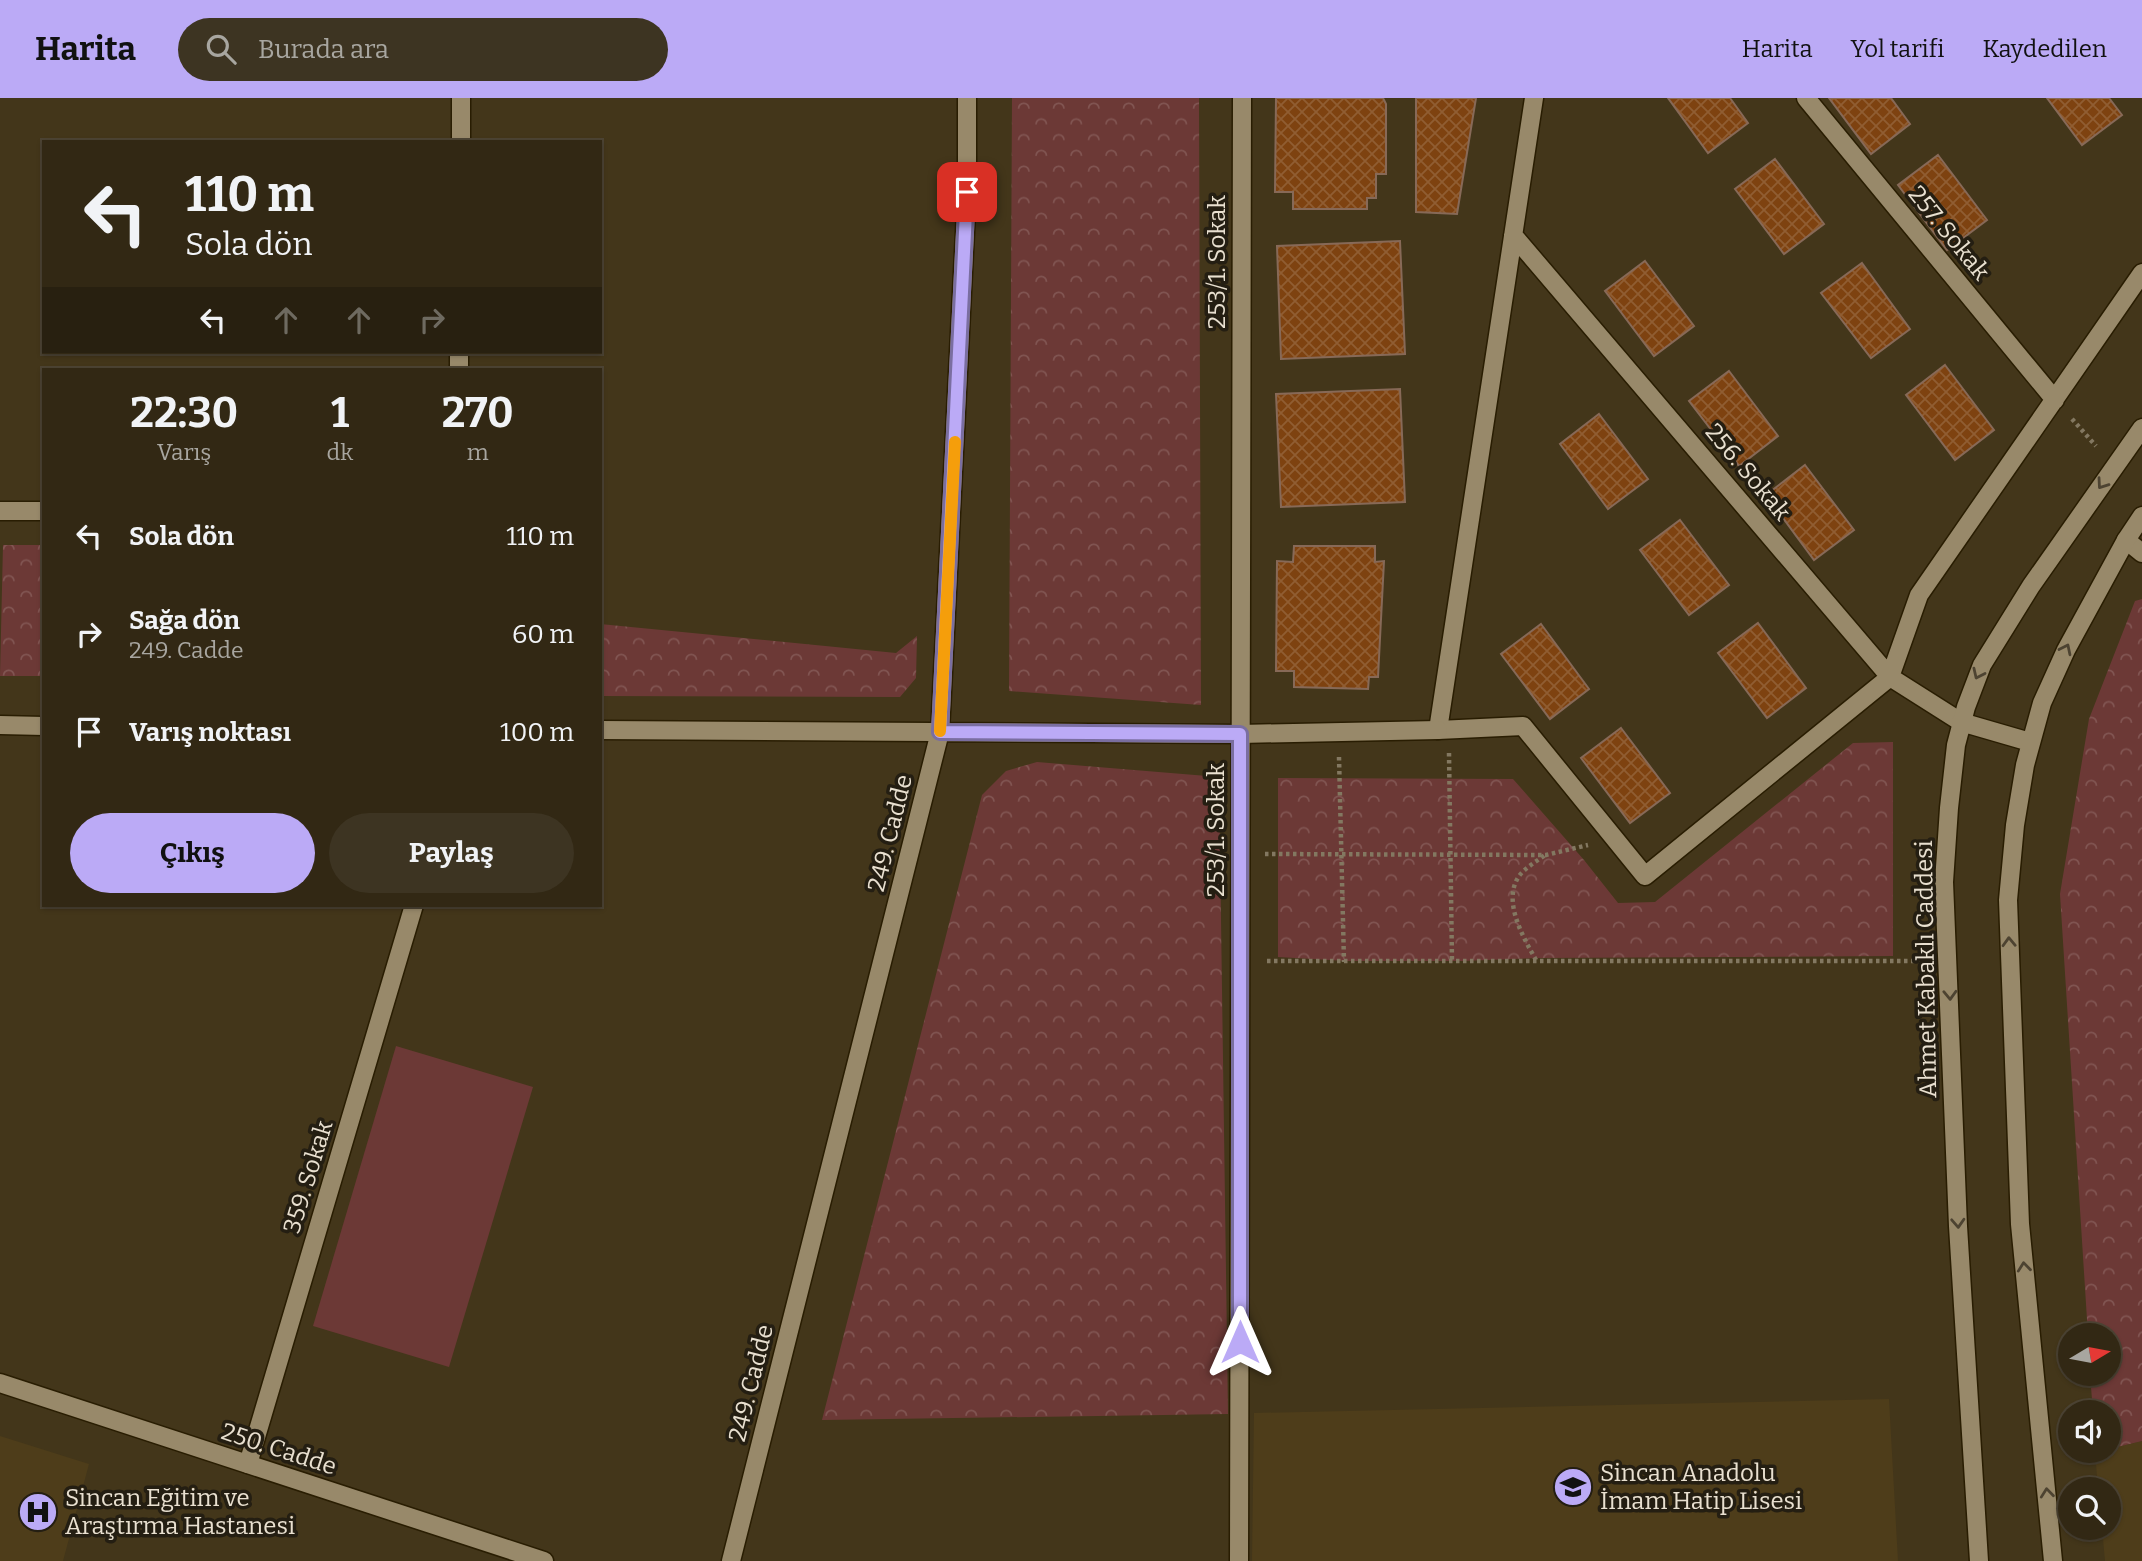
<!DOCTYPE html>
<html lang="tr">
<head>
<meta charset="utf-8">
<style>
  :root { --surface:#322814; --page:#3d3422; --text:#f1f3f6; --muted:#a8a6a0; --line:#4d4434; --accent:#bbaaf6 }
  body { margin:0; font-family:Bitter,serif; background:var(--page); color:var(--text); height:100vh; display:flex; flex-direction:column; font-size:26px; white-space:nowrap }
  * { box-sizing:border-box; margin:0 }
  p { font-size:23px; color:var(--muted) }
  .icon { flex:none; width:38px; height:38px; fill:none; stroke:currentColor; stroke-width:2; stroke-linecap:round; stroke-linejoin:round }
  .map { position:relative; flex:1; overflow:hidden }
  .drawer { position:absolute; left:42px; top:270px; width:560px; height:539px; display:flex; flex-direction:column; background:var(--surface); border-radius:0px; box-shadow:0 2px 5px #0004,0 0 0 2px var(--line) }
  .drawer>* { flex:none }
  .hud { position:absolute; left:42px; top:42px; width:560px; height:214px; border-radius:0px; box-shadow:0 2px 5px #0004,0 0 0 2px var(--line); background:#322814; color:var(--text); overflow:hidden }
  .needle { width:46px; rotate:80deg }
  .tools { position:absolute; left:2058px; top:1225px; display:grid; gap:14px }
  .tools a { display:grid; place-items:center; width:63px; height:63px; border-radius:50%; background:var(--surface); box-shadow:0 2px 5px #0004,0 0 0 2px var(--line); font-size:35px }
  .pin { position:absolute; display:grid; place-items:center; width:60px; height:60px; color:#fff; margin:-30px; border-radius:14px; box-shadow:0 4px 10px #0006 }
  .me { position:absolute; width:77px; margin:-38px; rotate:0deg; stroke-linejoin:round; filter:drop-shadow(0 0 5px #0008) }
  .turn { display:flex; align-items:center; gap:24px; height:147px; padding:0 28px; font-size:32px }
  .turn .icon { width:91px; height:91px; stroke-width:2.5 }
  .turn b { display:block; font-size:49px; line-height:60px }
  .lanes { display:flex; align-items:center; height:66px; padding:0 28px; background:#0003; justify-content:center; gap:35px; direction:ltr }
  .lanes .off { opacity:.35 }
  .eta { display:flex; justify-content:space-evenly; align-items:center; height:119px; text-align:center }
  .eta b { font-size:42px; font-weight:700; line-height:49px }
  .action { display:flex; gap:14px; margin-top:auto; padding:14px 28px }
  .action a { flex:1; height:80px; border-radius:42px; background:var(--accent); color:#111; font-size:28px; font-weight:700; line-height:80px; text-align:center }
  .action a+a { background:var(--page); color:var(--text) }
  ul { padding:0; list-style:none }
  li { display:flex; align-items:center; gap:21px; height:98px; padding:0 28px }
  li div { flex:1 }
  li b { display:block; font-size:26px }
  li em { font-style:normal }
  header { display:flex; align-items:center; gap:42px; box-sizing:border-box; height:98px; padding:0 35px; background:var(--accent); color:#111 }
  header strong { font-size:33px }
  nav { display:flex; gap:38px; margin-inline-start:auto; font-size:24px }
  .search { width:490px; height:63px; background:var(--page); display:flex; align-items:center; gap:18px; box-sizing:border-box; padding:0 24px; border-radius:38px; color:var(--muted); font-size:26px }
  .map>svg:first-child { display:block }
</style>
</head>
<body>
<header>
<strong>Harita</strong>
<div class="search"><svg class="icon" aria-label="search" viewBox="0 0 24 24"><circle cx="10" cy="10" r="6"/><path d="M15 15l6 6"/></svg>Burada ara</div>
<nav><a>Harita</a><a>Yol tarifi</a><a>Kaydedilen</a></nav>
</header>
<div class="map">
<svg width="2142" height="1463" viewBox="0 0 2142 1463">
  <defs>
    <pattern id="park-crowns" width="20" height="18" patternUnits="userSpaceOnUse" patternTransform="scale(1.75)"><rect width="20" height="18" fill="#6c3936"/><path d="M2 6a3 3 0 1 1 6 0M12 15a3 3 0 1 1 6 0" fill="none" stroke="#815552"/></pattern>
    <pattern id="building-cross-hatch" width="8" height="8" patternUnits="userSpaceOnUse" patternTransform="scale(1.75)"><rect width="8" height="8" fill="#7e4210"/><path d="M0 0l8 8M0 8l8-8" fill="none" stroke="#905d32"/></pattern>
  </defs>
  <rect width="100%" height="100%" fill="#43361a"/>
  <path fill="#4e3d1a" d="M1889,1301l9,162h-646l2,-148z
    M0,1338l89,28 -26,97h-63z
    M2142,1343v120h-37l-3,-33h7v-39h-11l-3,-37 14,-1v-2z"/>
  <path fill="#6c3936" d="M396,948l137,41 -84,280 -136,-41z"/>
  <path fill="url(#park-crowns)" d="M1012,0h187l2,607 -192,-14z
    M3,447h41v131h-44z
    M2142,501v842l-33,8v-37h-16l-3,-38h19v-39h-21l-28,-441 29,-175 46,-118z
    M600,526l296,29 21,-17 -1,42 -16,19 -300,-1z
    M1893,644v214l-354,2 -77,3h-115l-69,-4v-179l235,1 71,81 34,43 37,-1 198,-159z
    M1037,664l182,15 9,637 -406,6 160,-625 24,-24z"/>
  <path fill="url(#building-cross-hatch)" stroke="#876957" stroke-width="2" d="M1276,0h107l3,6v70h-10v24h-9v11h-74v-17h-18z
    M1416,0h60l-19,116 -41,-2z
    M1668,0h62l18,25 -40,30z
    M1829,0h62l19,26 -39,30z
    M2047,0h62l13,17 -40,30z
    M1938,57l49,65 -40,30 -49,-65z
    M1775,61l49,65 -40,30 -49,-65z
    M1400,143l5,113 -124,5 -4,-113z
    M1645,163l49,65 -40,30 -49,-65z
    M1862,165l48,66 -39,29 -50,-65z
    M1945,267l49,65 -39,30 -49,-65z
    M1729,273l49,65 -39,30 -50,-65z
    M1400,291l5,113 -124,5 -5,-113z
    M1599,316l49,65 -40,30 -48,-65z
    M1805,367l49,65 -40,30 -48,-65z
    M1680,422l49,65 -40,30 -49,-65z
    M1294,448h81v16l9,-1 -6,116h-9l-1,12 -74,-2v-16h-18l1,-110 16,1z
    M1758,525l48,65 -39,30 -49,-65z
    M1541,526l48,65 -39,30 -49,-65z
    M1621,630l49,65 -40,30 -49,-65z"/>
  <g fill="none" stroke-linecap="round" stroke-linejoin="round">
    <g stroke="#291d02" stroke-width="21">
      <path id="street" d="M1534,0l-96,632 85,-4 122,150 245,-199 29,-82 223,-322
        M1806,0l249,302
        M461,44v-44
        M1513,137l377,442 71,45
        M459,271v-17
        M0,413h44
        M2126,442l16,13
        M248,1366l166,-559
        M1239,1463l3,-1463"/>
    </g>
    <g stroke="#291d02" stroke-width="21">
      <path id="secondary" d="M1961,624l69,20
        M0,627l44,1
        M600,632l640,4 198,-4
        M0,1285l544,178
        M731,1463l209,-829 27,-540v-94
        M1979,1463l-21,-335 -14,-344 5,-74 7,-63 10,-38 16,-42 49,-79 111,-158
        M2053,1463l-33,-337 -12,-324 7,-75 10,-60 17,-62 24,-53 60,-110 16,-24"/>
    </g>
    <path stroke="#837861" stroke-width="4.5" stroke-dasharray="3.5 3.5" stroke-linecap="butt" d="M2072,321l24,27
      M1449,655l3,209
      M1339,659l5,205
      M1265,756l281,1 42,-10
      M1536,862c-13,-23 -34,-59 -17,-84 6,-8 18,-15 26,-21
      M1267,863h656"/>
    <use href="#street" stroke="#98896a" stroke-width="18"/>
    <use href="#secondary" stroke="#98896a" stroke-width="18"/>
  </g>
  <defs><path id="oneway-chevron" d="M-2-3.5L2.5 0L-2 3.5" fill="none" stroke-width="1.6" stroke-linecap="round" stroke-linejoin="round" transform="scale(1.75)"/></defs>
  <g stroke="#4d4331">
    <use href="#oneway-chevron" transform="translate(2102 386) rotate(125)"/>
    <use href="#oneway-chevron" transform="translate(2066 551) rotate(-64)"/>
    <use href="#oneway-chevron" transform="translate(1978 576) rotate(115)"/>
    <use href="#oneway-chevron" transform="translate(2009 844) rotate(-92)"/>
    <use href="#oneway-chevron" transform="translate(1950 897) rotate(88)"/>
    <use href="#oneway-chevron" transform="translate(1958 1125) rotate(87)"/>
    <use href="#oneway-chevron" transform="translate(2024 1169) rotate(-96)"/>
    <use href="#oneway-chevron" transform="translate(2047 1395) rotate(-96)"/>
  </g>
  <g fill="none" stroke-linecap="round" stroke-linejoin="round">
    <g stroke="#7a6ea0" stroke-width="18">
      <path id="route" d="M967,94l-27,540 300,2v608"/>
    </g>
    <use href="#route" stroke="#bbaaf6" stroke-width="12"/>
    <path stroke="#f59e0b" stroke-width="12" d="M940,633l15,-289"/>
  </g>
  <defs>
    <g id="school-disc" transform="scale(2.0125)"><circle r="9.5" fill="#bbaaf6" stroke="#241e12"/><path d="M0-5L7-2L0 1L-7-2ZM-4 1L0 2.5L4 1V4Q0 6-4 4Z" fill="#111"/></g>
    <g id="hospital-disc" transform="scale(2.0125)"><circle r="9.5" fill="#bbaaf6" stroke="#241e12"/><path d="M-5-5h3v3.5h4V-5h3V5h-3V1.5h-4V5h-3Z" fill="#111"/></g>
  </defs>
  <g fill-rule="evenodd">
    <use href="#school-disc" x="1573" y="1389"/>
    <use href="#hospital-disc" x="38" y="1414"/>
  </g>
  <g text-anchor="middle" stroke-width="7" stroke-linejoin="round" paint-order="stroke">
    <g font-size="24" fill="#e9e0d0" stroke="#241e12">
      <text transform="translate(1949 135) rotate(51)" y="8">257. Sokak</text>
      <text transform="translate(1217 164) rotate(-90)" y="8">253/1. Sokak</text>
      <text transform="translate(1748 374) rotate(50)" y="8">256. Sokak</text>
      <text transform="translate(1216 732) rotate(-90)" y="8">253/1. Sokak</text>
      <text transform="translate(890 735) rotate(-76)" y="8">249. Cadde</text>
      <text transform="translate(1926 871) rotate(-91)" y="8">Ahmet Kabaklı Caddesi</text>
      <text transform="translate(308 1079) rotate(-73)" y="8">359. Sokak</text>
      <text transform="translate(751 1285) rotate(-76)" y="8">249. Cadde</text>
      <text transform="translate(279 1351) rotate(18)" y="8">250. Cadde</text>
    </g>
    <g font-size="24" fill="#e9e0d0" stroke="#241e12" text-anchor="start">
      <text x="1600" y="1383">Sincan Anadolu<tspan x="1600" dy="28">İmam Hatip Lisesi</tspan></text>
      <text x="65" y="1408">Sincan Eğitim ve<tspan x="65" dy="28">Araştırma Hastanesi</tspan></text>
    </g>
  </g>
</svg>
<div class="tools">
<a><svg class="needle" viewBox="-14 -14 28 28"><path d="M0-13l5 13h-10z" fill="#e53935"/><path d="M0 13l5-13h-10z" fill="#a8a6a0"/></svg></a>
<a><svg class="icon" aria-label="sound" viewBox="0 0 24 24"><path d="M4 9h4l5-4v14l-5-4H4zM17 9q2 3 0 6"/></svg></a>
<a><svg class="icon" aria-label="search" viewBox="0 0 24 24"><circle cx="10" cy="10" r="6"/><path d="M15 15l6 6"/></svg></a>
</div>
<div class="pin" style="left:967px;top:94px;background:#d93025"><svg class="icon" aria-label="arrive" viewBox="0 0 24 24"><path d="M6 21V4h12l-3 4 3 4H6"/></svg></div>
<svg class="me" style="left:1240px;top:1244px" viewBox="-20 -20 40 40"><path d="M0-17L14 15 0 8-14 15z" fill="#bbaaf6" stroke="#fff" stroke-width="4"/></svg>
<div class="hud">
<div class="turn"><svg class="icon" aria-label="left" viewBox="0 0 24 24"><path d="M17 20v-9H6M10 6l-5 5 5 5"/></svg><div><b>110 m</b>Sola dön</div></div>
<div class="lanes"><svg class="icon" aria-label="left" viewBox="0 0 24 24"><path d="M17 20v-9H6M10 6l-5 5 5 5"/></svg><svg class="icon off" aria-label="ahead" viewBox="0 0 24 24"><path d="M12 20V5M6 11l6-6 6 6"/></svg><svg class="icon off" aria-label="ahead" viewBox="0 0 24 24"><path d="M12 20V5M6 11l6-6 6 6"/></svg><svg class="icon off" aria-label="right" viewBox="0 0 24 24"><path d="M7 20v-9h11M14 6l5 5-5 5"/></svg></div>
</div>
<section class="drawer">
<div class="eta">
<div><b>22:30</b><p>Varış</p></div>
<div><b>1</b><p>dk</p></div>
<div><b>270</b><p>m</p></div>
</div>
<ul>
<li><svg class="icon" aria-label="left" viewBox="0 0 24 24"><path d="M17 20v-9H6M10 6l-5 5 5 5"/></svg><div><b>Sola dön</b></div><em>110 m</em></li>
<li><svg class="icon" aria-label="right" viewBox="0 0 24 24"><path d="M7 20v-9h11M14 6l5 5-5 5"/></svg><div><b>Sağa dön</b><p>249. Cadde</p></div><em>60 m</em></li>
<li><svg class="icon" aria-label="arrive" viewBox="0 0 24 24"><path d="M6 21V4h12l-3 4 3 4H6"/></svg><div><b>Varış noktası</b></div><em>100 m</em></li>
</ul>
<div class="action"><a>Çıkış</a><a>Paylaş</a></div>
</section>
</div>
</body>
</html>
